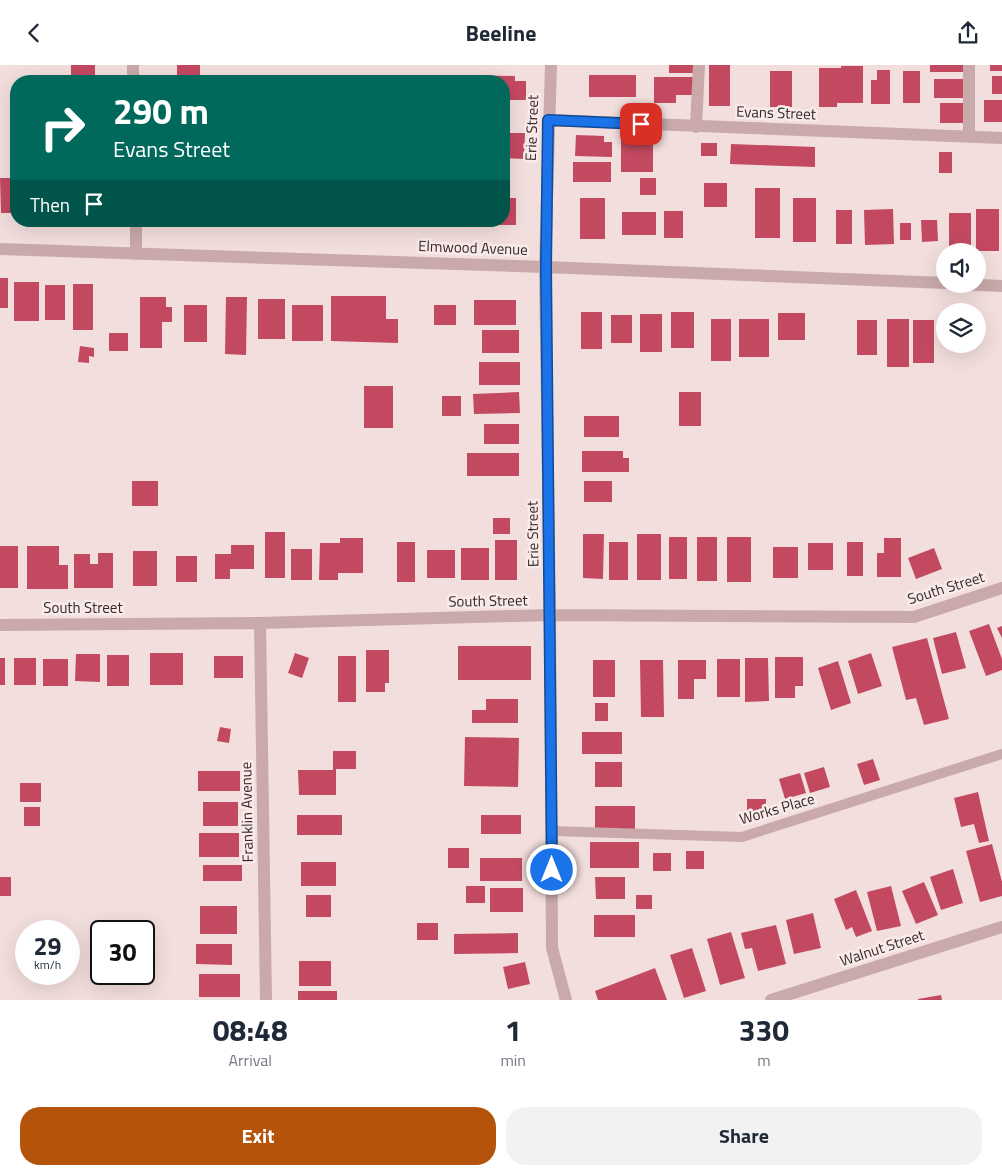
<!DOCTYPE html>
<html lang="en">
<head>
<meta charset="utf-8">
<style>
  :root { --surface:#fff; --page:#f2f2f3; --text:#1f2937; --muted:#747a83; --accent:#b45309 }
  body { margin:0; font-family:"Titillium Web",sans-serif; background:var(--page); color:var(--text); height:100vh; display:flex; flex-direction:column; font-size:19px; white-space:nowrap }
  * { box-sizing:border-box; margin:0 }
  p { font-size:16px; color:var(--muted) }
  .icon { flex:none; width:28px; height:28px; fill:none; stroke:currentColor; stroke-width:2; stroke-linecap:round; stroke-linejoin:round }
  .map { position:relative; height:935px; overflow:hidden }
  .panel { display:flex; flex-direction:column; background:var(--surface); flex:1 }
  .panel>* { flex:none }
  .hud { position:absolute; left:10px; top:10px; width:500px; height:152px; border-radius:20px; box-shadow:0 5px 20px #0002; background:#00695c; color:#fff; overflow:hidden }
  .fabs { position:absolute; left:936px; top:178px; display:grid; gap:10px }
  .fabs a { display:grid; place-items:center; width:50px; height:50px; border-radius:50%; background:var(--surface); box-shadow:0 5px 20px #0002; font-size:25px }
  .speed { position:absolute; left:15px; top:855px; display:flex; gap:10px; font-size:25px; font-weight:700; text-align:center }
  .speed>* { display:grid; place-content:center; width:65px; height:65px; border-radius:50%; background:var(--surface); box-shadow:0 5px 20px #0002; line-height:1 }
  .speed small { font-size:12px; font-weight:400 }
  .speed .limit { border:2px solid #111; border-radius:8px; background:#fff; color:#111 }
  .pin { position:absolute; display:grid; place-items:center; width:42px; height:42px; color:#fff; margin:-21px; border-radius:10px; box-shadow:0 2px 8px #0006 }
  .me { position:absolute; width:55px; margin:-28px; rotate:0deg; stroke-linejoin:round; filter:drop-shadow(0 0 4px #0008) }
  .turn { display:flex; align-items:center; gap:18px; height:105px; padding:0 20px; font-size:22px }
  .turn .icon { width:65px; height:65px; stroke-width:2.5 }
  .turn b { display:block; font-size:35px; line-height:42px }
  .then { display:flex; align-items:center; height:48px; padding:0 20px; background:#0003; gap:10px; font-size:19px }
  .eta { display:flex; justify-content:space-evenly; align-items:center; height:85px; text-align:center }
  .eta b { font-size:30px; font-weight:700; line-height:35px }
  .primary-button { display:flex; gap:10px; margin-top:auto; padding:10px 20px }
  .primary-button a { flex:1; height:58px; border-radius:20px; background:var(--accent); color:#fff; font-size:20px; font-weight:700; line-height:58px; text-align:center }
  .primary-button a+a { background:var(--page); color:var(--text) }
  header { display:flex; justify-content:space-between; align-items:center; height:65px; padding:0 20px; background:var(--surface); font-size:22px; font-weight:700 }
  .map>svg:first-child { display:block }
</style>
</head>
<body>
<header><svg class="icon" aria-label="back" viewBox="0 0 24 24"><path d="M15 5l-7 7 7 7"/></svg>Beeline<svg class="icon" aria-label="share" viewBox="0 0 24 24"><path d="M12 15V3M7 8l5-5 5 5M5 13v7h14v-7"/></svg></header>
<div class="map">
<svg width="1002" height="935" viewBox="0 0 1002 935">
  <rect width="100%" height="100%" fill="#f2dedd"/>
  <path fill="#c34961" d="M71,0h24v16h-24z
    M177,0h23v16h-23z
    M669,0h25v8h-25z
    M709,0h21v41h-21z
    M930,0h42v7h-42z
    M990,0h12v6h-12z
    M841,1h22v37h-26v4h-18v-39h22z
    M877,5h13v34h-19v-24h6z
    M770,6h22v36h-22z
    M903,6h17v32h-17z
    M468,10l47,1v5h11v19h-22v-19h-36z
    M589,10h47v22h-47z
    M992,11h10v18h-10z
    M654,12h40v18h-18v8h-22z
    M934,14h34v19h-34z
    M984,35h18v22h-18z
    M940,38h27v20h-27z
    M504,68h21l-1,26 -20,-1z
    M576,70l28,1v6h8v15l-37,-1z
    M621,74h32v33h-32z
    M701,78h16v13h-16z
    M731,79l84,3v20l-85,-3z
    M939,87h13v21h-13z
    M573,97h38v20h-38z
    M0,113h16v35h-15z
    M640,113h16v17h-16z
    M704,118h23v24h-23z
    M755,123h25v50h-25z
    M504,133h12v27h-29v-4h17z
    M580,133h25v41h-25z
    M793,133h23v44h-23z
    M893,144l1,35 -29,1 -1,-35z
    M976,144h23v42h-23z
    M836,145h16v34h-16z
    M664,146h19v27h-19z
    M622,147h34v23h-34z
    M949,148h22v38h-22z
    M921,155h16l1,21 -16,1z
    M449,156h23v4h-23z
    M900,158h11v17h-11z
    M0,213h8v30h-8z
    M14,217h25v39h-25z
    M73,219h20v46h-20z
    M45,220h20v35h-20z
    M331,231h55v23h12v24l-67,-2z
    M140,232h26v10h6v15h-10v26h-22z
    M226,232h21l-1,58 -21,-1z
    M258,234h27v40h-27z
    M474,235h42v25h-42z
    M184,240h23v37h-23z
    M292,240h31v36h-31z
    M434,240h22v20h-22z
    M581,247h21v37h-21z
    M671,247h23v36h-23z
    M778,248h27v27h-27z
    M640,249h22v38h-22z
    M611,250h21v28h-21z
    M711,254h20v42h-20z
    M739,254h30v38h-30z
    M887,254h22v48h-22z
    M857,255h20v35h-20z
    M913,255h21v43h-21z
    M482,265h37v23h-37z
    M109,268h19v18h-19z
    M80,281l14,2v9l-5,-1v7l-11,-1z
    M479,297h41v23h-41z
    M364,321h29v42h-29z
    M519,327l1,21 -46,1 -1,-20z
    M679,327h22v34h-22z
    M442,331h19v20h-19z
    M584,351h35v21h-35z
    M484,359h35v20h-35z
    M582,386h41v7h6v14h-47z
    M467,388h52v23h-52z
    M132,416h26v25h-26z
    M584,416h28v21h-28z
    M493,453h17v16h-17z
    M265,467h20v46h-20z
    M583,469h21l-1,45 -20,-1z
    M637,469h24v46h-24z
    M669,472h18v42h-18z
    M697,472h20v44h-20z
    M727,472h24v45h-24z
    M340,473h23v35h-25v7h-19l1,-37h20z
    M884,473h17v39h-24v-24h7z
    M495,475h22v40h-22z
    M397,477h18v40h-18z
    M609,477h19v38h-19z
    M847,477h16v34h-16z
    M808,478h25v27h-25z
    M231,480h23v24h-24v10h-15v-25h16z
    M0,481h18v42h-18z
    M27,481h32v19h9v24h-41z
    M773,482h25v31h-25z
    M461,483h28v32h-28z
    M934,483l8,21 -26,10 -8,-21z
    M291,484h21v31h-21z
    M427,485h28v28h-28z
    M133,486h24v35h-24z
    M98,488h15v35h-39v-34h16v10h8z
    M176,491h21v26h-21z
    M989,559l13,35v11l-16,6 -17,-45z
    M1002,561v12l-5,-10z
    M956,567l10,36 -24,6 -9,-36z
    M927,573l22,81 -25,6 -8,-27 -10,2 -14,-53z
    M458,581h73v34h-73z
    M366,585h23v33h-4v9h-19z
    M150,588h33v32h-33z
    M295,588l14,5 -7,20 -14,-5z
    M871,588l11,33 -24,8 -10,-33z
    M76,589h24v28l-25,-1z
    M107,590h22v31h-22z
    M214,591h29v22h-29z
    M338,591h18v46h-18z
    M775,592h28v29h-8v12h-20z
    M0,593h5v27h-5z
    M14,593h22v27h-22z
    M745,593h23l1,43 -24,1z
    M43,594h25v27h-25z
    M717,594h23v38h-23z
    M593,595h22v37h-22z
    M640,595h23l1,57h-23z
    M678,595h28v19h-12v20h-16z
    M838,596l13,42 -20,7 -13,-42z
    M486,634h32v24h-46v-13h14z
    M595,638h13v18h-13z
    M220,662l11,2 -2,14 -12,-2z
    M582,667h40v22h-40z
    M465,672l54,1 -1,49 -54,-1z
    M333,686h23v18h-20v26h-37l-1,-25h35z
    M873,694l7,21 -16,5 -7,-21z
    M595,697h27v25h-27z
    M824,702l6,20 -20,6 -6,-20z
    M198,706h42v20h-42z
    M800,708l6,20 -21,6 -6,-20z
    M20,718h21v19h-21z
    M978,727l11,49 -10,2 -5,-19 -13,3 -7,-29z
    M747,734h19v18h-19z
    M203,737h35v24h-35z
    M595,741h40v25h-40z
    M24,742h16v19h-16z
    M297,750h45v20h-45z
    M481,750h40v19h-40z
    M199,768h40v24h-40z
    M590,777h49v26h-49z
    M992,779l10,38v14l-22,6 -14,-51z
    M448,783h21v20h-21z
    M686,786h18v18h-18z
    M653,788h18v18h-18z
    M480,793h42v23h-42z
    M301,797h35v24h-35z
    M203,800h39v16h-39z
    M953,804l10,34 -22,7 -11,-33z
    M0,812h11v19h-11z
    M595,812h30v22h-29z
    M924,817l14,33 -22,9 -14,-33z
    M466,821h19v17h-19z
    M891,821l10,40 -24,5 -10,-39z
    M490,823h33v24h-33z
    M856,825l16,41 -16,6 -4,-10 -6,3 -12,-31z
    M306,830h25v22h-25z
    M636,830h16v14h-16z
    M200,841h37v28h-37z
    M813,848l8,35 -27,6 -8,-34z
    M594,850h41v22h-41z
    M417,858h21v17h-21z
    M776,860l10,39 -28,7 -6,-23 -7,1 -4,-16z
    M731,867l14,46 -25,7 -13,-46z
    M518,868v20l-64,1v-20z
    M196,879h36v21l-36,-1z
    M692,883l14,43 -22,7 -14,-43z
    M299,896h32v25h-32z
    M525,897l5,22 -22,5 -5,-22z
    M655,903l12,32h-69l-3,-9z
    M199,909h41v23h-41z
    M298,926h39v9h-39z
    M941,930l1,5h-24v-1z"/>
  <g fill="none" stroke-linecap="round" stroke-linejoin="round">
    <path stroke="#c9a9a9" stroke-width="10" d="M552,766l190,6 260,-83"/>
    <path stroke="#c9a9a9" stroke-width="12" d="M133,0v16
      M551,0l-6,202 5,348 2,333 14,52
      M548,55l454,18
      M696,62l3,-62
      M969,72v-72
      M136,156v33
      M0,184l545,18 400,16
      M958,219l44,2
      M260,558l6,377
      M0,560l260,-2 290,-8 364,2 88,-29
      M771,935l231,-73"/>
  </g>
  <g fill="none" stroke-linecap="round" stroke-linejoin="round">
    <g stroke="#114b97" stroke-width="12">
      <path id="route" d="M552,805l-6,-603 2,-147 93,4"/>
    </g>
    <use href="#route" stroke="#1a73e8" stroke-width="9"/>
  </g>
  <g text-anchor="middle" stroke-width="5" stroke-linejoin="round" paint-order="stroke">
    <g font-size="15" fill="#37282a" stroke="#f9ebe9">
      <text transform="translate(776 48) rotate(2)" y="5">Evans Street</text>
      <text transform="translate(532 63) rotate(-88)" y="5">Erie Street</text>
      <text transform="translate(473 183) rotate(2)" y="5">Elmwood Avenue</text>
      <text transform="translate(533 469) rotate(-91)" y="5">Erie Street</text>
      <text transform="translate(946 523) rotate(-17)" y="5">South Street</text>
      <text transform="translate(488 536) rotate(-1)" y="5">South Street</text>
      <text x="83" y="548">South Street</text>
      <text transform="translate(777 744) rotate(-16)" y="5">Works Place</text>
      <text transform="translate(247 747) rotate(-91)" y="5">Franklin Avenue</text>
      <text transform="translate(882 883) rotate(-18)" y="5">Walnut Street</text>
    </g>
  </g>
</svg>
<div class="fabs">
<a><svg class="icon" aria-label="sound" viewBox="0 0 24 24"><path d="M4 9h4l5-4v14l-5-4H4zM17 9q2 3 0 6"/></svg></a>
<a><svg class="icon" aria-label="layers" viewBox="0 0 24 24"><path d="M12 4l9 5-9 5-9-5zM3 14l9 5 9-5"/></svg></a>
</div>
<div class="speed"><div>29<small>km/h</small></div><div class="limit">30</div></div>
<div class="pin" style="left:641px;top:59px;background:#d93025"><svg class="icon" aria-label="arrive" viewBox="0 0 24 24"><path d="M6 21V4h12l-3 4 3 4H6"/></svg></div>
<svg class="me" style="left:552px;top:805px" viewBox="-20 -20 40 40"><circle r="17" fill="#1a73e8" stroke="#fff" stroke-width="3"/><path d="M0-11L8 9 0 5-8 9z" fill="#fff"/></svg>
<div class="hud">
<div class="turn"><svg class="icon" aria-label="right" viewBox="0 0 24 24"><path d="M7 20v-9h11M14 6l5 5-5 5"/></svg><div><b>290 m</b>Evans Street</div></div>
<div class="then">Then<svg class="icon" aria-label="arrive" viewBox="0 0 24 24"><path d="M6 21V4h12l-3 4 3 4H6"/></svg></div>
</div>
</div>
<section class="panel">
<div class="eta">
<div><b>08:48</b><p>Arrival</p></div>
<div><b>1</b><p>min</p></div>
<div><b>330</b><p>m</p></div>
</div>
<div class="primary-button"><a>Exit</a><a>Share</a></div>
</section>
</body>
</html>
